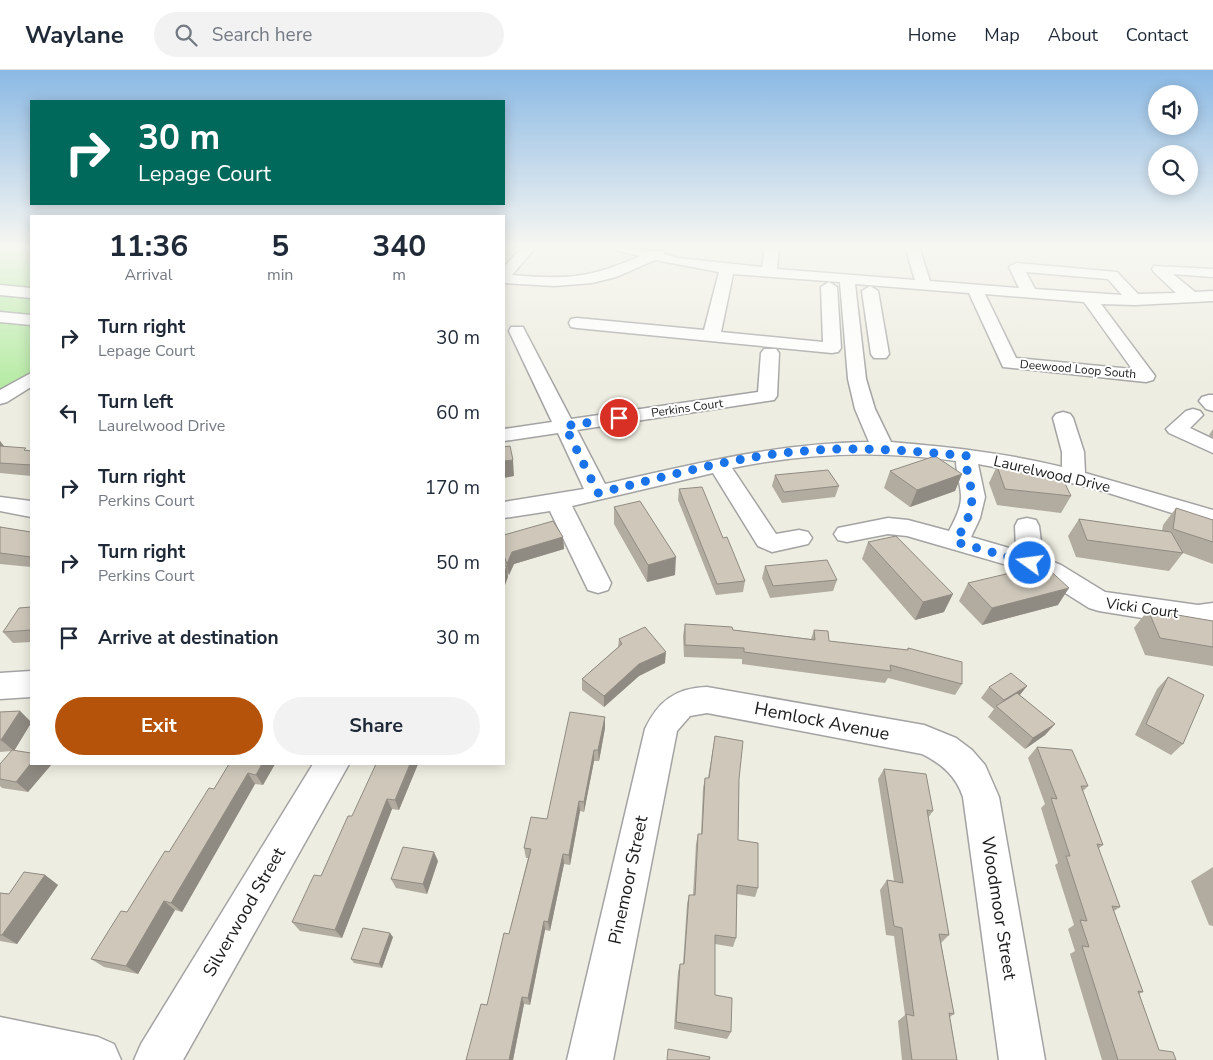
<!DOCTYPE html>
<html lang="en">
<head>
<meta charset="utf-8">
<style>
  :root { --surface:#fff; --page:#f2f2f3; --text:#1f2937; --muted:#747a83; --line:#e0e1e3; --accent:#b45309 }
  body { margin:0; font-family:"Nunito Sans",sans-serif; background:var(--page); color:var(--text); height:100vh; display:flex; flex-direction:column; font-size:19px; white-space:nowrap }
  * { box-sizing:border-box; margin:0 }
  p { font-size:16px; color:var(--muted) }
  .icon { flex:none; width:28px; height:28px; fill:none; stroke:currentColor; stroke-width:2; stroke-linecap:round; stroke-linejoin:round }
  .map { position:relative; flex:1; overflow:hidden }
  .side { position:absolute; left:30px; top:145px; width:475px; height:550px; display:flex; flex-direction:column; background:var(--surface); border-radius:0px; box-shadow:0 2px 12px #0003 }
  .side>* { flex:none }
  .top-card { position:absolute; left:30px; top:30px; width:475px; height:105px; border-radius:0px; box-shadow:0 2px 12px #0003; background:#00695c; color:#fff; overflow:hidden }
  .buttons { position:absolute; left:1148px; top:15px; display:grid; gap:10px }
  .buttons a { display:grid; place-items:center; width:50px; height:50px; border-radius:50%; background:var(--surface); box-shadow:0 2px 12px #0003; font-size:25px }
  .pin { position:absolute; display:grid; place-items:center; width:42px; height:42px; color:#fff; margin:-21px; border:2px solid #fff; border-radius:50%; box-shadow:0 1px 5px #0007 }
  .me { position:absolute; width:55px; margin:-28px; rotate:284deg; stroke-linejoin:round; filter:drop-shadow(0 0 4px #0008) }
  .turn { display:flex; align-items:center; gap:18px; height:105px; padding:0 25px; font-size:22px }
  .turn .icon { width:65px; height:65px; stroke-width:2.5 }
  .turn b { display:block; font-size:35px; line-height:42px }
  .eta { display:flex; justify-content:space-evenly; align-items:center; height:85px; text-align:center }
  .eta b { font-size:30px; font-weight:700; line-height:35px }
  .cta { display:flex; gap:10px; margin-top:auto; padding:10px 25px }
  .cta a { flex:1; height:58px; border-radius:30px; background:var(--accent); color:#fff; font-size:20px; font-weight:700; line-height:58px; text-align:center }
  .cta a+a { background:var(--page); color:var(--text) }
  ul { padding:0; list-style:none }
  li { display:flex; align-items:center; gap:15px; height:75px; padding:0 25px }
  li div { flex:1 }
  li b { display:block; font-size:19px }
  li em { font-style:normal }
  header { display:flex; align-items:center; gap:30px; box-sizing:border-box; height:70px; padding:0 25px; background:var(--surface); border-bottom:1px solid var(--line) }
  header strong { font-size:24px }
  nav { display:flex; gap:28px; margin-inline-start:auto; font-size:18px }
  .search { width:350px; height:45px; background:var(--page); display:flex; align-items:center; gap:12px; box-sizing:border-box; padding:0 18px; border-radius:28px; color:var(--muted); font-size:19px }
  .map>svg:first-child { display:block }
</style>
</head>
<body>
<header>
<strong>Waylane</strong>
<div class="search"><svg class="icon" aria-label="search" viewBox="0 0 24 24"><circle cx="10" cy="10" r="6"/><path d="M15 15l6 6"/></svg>Search here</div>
<nav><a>Home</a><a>Map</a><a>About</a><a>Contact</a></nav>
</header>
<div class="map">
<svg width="1213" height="990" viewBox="0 0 1213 990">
  <rect width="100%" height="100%" fill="#eeede1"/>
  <path fill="#b6eba4" d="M0,178l31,3v65l-31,-3z
    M0,250l31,4v51l-31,18z"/>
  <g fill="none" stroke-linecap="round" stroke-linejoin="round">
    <g stroke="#a3a3a3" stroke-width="3">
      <path id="minor" d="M522,177h14l-24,28c53,5 79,3 128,-19l-25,-6 -2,-3c14,0 25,3 38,4 4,0 7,-1 12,0l2,3 12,4 85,9 3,-20h14l-2,22 138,11 -10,-33h14l11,34 89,7 -10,-21 7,-4 101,9 21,22 38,-1 -22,-21 -2,-3 2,-3 59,3v8l-40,-3 22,18 18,-1v10l-78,4 -34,-1 54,72 -2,4 -7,2 -143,-15 -34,-74 -114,-9 11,95 9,30 16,33c58,5 115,11 171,25v-15l-9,-34 3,-4 7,-2 7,2 3,4 11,34 1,21 128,37v16l-114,-36 -47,-12 -74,-14 7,33 -5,21 -9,19 45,13 -1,-24 3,-6 9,-2 9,2 3,6 4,32 18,7 44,27 93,13 15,-2v22l-15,2 -99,-16 -10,-3 -46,-29 -22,-10 -114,-33 -19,-2 -41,8 -9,-2 -4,-6 4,-6 50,-10 20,2 41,11c5,-10 12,-22 12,-34 0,-12 -5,-24 -5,-36 -74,-11 -151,-8 -224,7l44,66 23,-4 9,2 4,6 -4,6 -36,8 -14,-6 -45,-73 -141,33 39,77 -3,7 -10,3 -10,-3 -38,-79 -46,7v-16l80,-13 -26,-56 -54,8v-12l48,-7 -43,-91 2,-4h12l2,4 46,88 187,-27 3,-39 3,-4h12l3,4 -2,43 -3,4 -197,30 28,54c89,-20 172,-41 264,-42l-14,-33 -7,-30 -8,-97 -107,-8 -12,58 102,10 -2,-55 8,-5 8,5 4,61 -3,4 -6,1 -255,-25 -6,-1 -2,-4 2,-4 6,-1 127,12 15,-58 -64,-12 -39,17 -24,6 -38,3 -50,-3v-16zM1026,202l82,7 14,16 -87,-6zM985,224l99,8 48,67 -116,-11z
        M0,215l31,3v10l-31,-3z
        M870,216l8,5 11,63 -3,4h-12l-3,-4 -9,-63z
        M0,242l31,3v10l-31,-3z
        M31,303v14l-24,15 -7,2v-14z
        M1209,325h4v16l-7,-2 -7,-8 3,-4z
        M1193,339l7,2 3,4 -13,13 23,11v14l-44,-20 -3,-4 20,-18z
        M0,427l31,4v16l-31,-6z
        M31,601v26l-31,2v-26z
        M707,617l217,38 32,13 16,12 13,15 14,32 46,263h-46l-36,-263c-7,-21 -21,-33 -41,-43l-215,-41 -17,3 -13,15 -64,329h-46l78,-331c13,-28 31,-41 62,-42z
        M313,694h36l-166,296h-49l7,-16z
        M0,947l98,20 16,7 7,16h-121z"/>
    </g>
    <use href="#minor" fill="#fff" fill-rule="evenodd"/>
  </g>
  <path fill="#b1aba0" d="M1213,359v9l-4,-3z
    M0,371l4,5 27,5v25l-31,-3z
    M997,396l74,30 -10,17 -64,-8 -8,-22z
    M890,401l72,3 -7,17 -45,16 -26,-19z
    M775,405l64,11 -4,11 -53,6 -10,-17z
    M679,419l44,49 22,43 -2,11 -27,3 -38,-95z
    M614,437l61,68 -28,7 -33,-58z
    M1176,438l37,12v44l-30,-11 -14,18 -93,-14 -8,-21 11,-17 83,12 1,-6z
    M0,456l1,1 30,5v35l-31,-3z
    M504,465l59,2 1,12 -50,15 -5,11 -2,-3 1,5 -4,-12z
    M868,472l76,70 -29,8 -53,-61z
    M765,496l72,14 -4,11 -63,7 -8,-20z
    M968,513l90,22 -76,20 -23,-24z
    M31,537v35l-18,1 -10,-11z
    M1148,540l65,11v45l-68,-11 -11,-27z
    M685,554l126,15 3,-9 15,11 78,9 1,-2 54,36 -7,11 -67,-17 -3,5 -143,-19v-5l-58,-2 -1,-21z
    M619,569l46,24 -26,13 -35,31 -22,-17v-11l36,-32z
    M1168,607l15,67 -12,11 -36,-20 22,-46z
    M1027,616l-7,9 35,29 -10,11 -20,14 -37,-32 6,-8 -13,-11 8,-11z
    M20,641l11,11v1l-17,28 17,13h18l2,1 -23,27 -26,-4 -2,-2v-22l12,-13 -12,1v-40z
    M605,647v11l-6,33h-5l-10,51 -4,-1 -10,54 -6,-1 -14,67 -5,-1 -15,75 -6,-1 -11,56h-47l21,-55 22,-71 19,-76h-2l-2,-10 23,-29z
    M715,666l24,43 -1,61 20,48 -3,9 -18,-3 -1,44 -3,9 -18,-3v51l16,37 -4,7 -53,-10 4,-57 2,-8h3l4,-60 2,-9h4l3,-51 2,-10h3l2,-46 2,-10h3z
    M1037,677l51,39 -5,5 20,54 -5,4 22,58 -6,4 29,81 -4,2 20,56 17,10h-74l-32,-106 5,-3 -7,-22 6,-4 -19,-60 3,-2 -17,-55 4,-4 -17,-46z
    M229,694h46l-12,21 -8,-1 -73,128 -7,-2 -37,64 -34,-7 -13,-8 36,-47 42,-60 45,-63z
    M418,694l-19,46 -7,-1 -50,129 -42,-7 -8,-9 29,-46 31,-60z
    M884,699l49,42 -5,7 21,117 -8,8 13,71 -4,3 7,43h-55l-4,-39 7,-6 -11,-79 -8,-1 -6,-45 7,-10 7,1 -16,-102z
    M438,791l-11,33 -31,-6 -5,-9z
    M1213,797v59l-4,-1 -18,-44z
    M45,805l13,10 -41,59 -17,-3v-48l9,1z
    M393,867l-11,31 -28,-5 -3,-4z"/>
  <path fill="#908b82" d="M0,371l8,11h-8z
    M513,390l1,16 -10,2v-17z
    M962,404l-7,17 -45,16 7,-17z
    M563,467l1,12 -50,15 -5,11 -2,-11 5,-12z
    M676,487l-1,18 -28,7 1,-17z
    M507,496l1,11 -4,11v-15z
    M1069,518l-11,17 -76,20 10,-17z
    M953,524l-9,18 -29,8 8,-18z
    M666,582l-1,11 -26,13 -35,31v-11l35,-32z
    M1027,616l-9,11 -20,11 6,-8z
    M20,641l11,11v1l-17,28 -13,-11z
    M605,647v11l-6,33 -1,-11z
    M1055,654l-10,11 -20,14 8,-11z
    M594,680v11l-10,51v-10z
    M31,693l18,1 2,1 -23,27 -12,-10z
    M262,694h13l-12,21 -7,-10z
    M410,694h8l-19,46 -4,-10z
    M248,703l7,11 -73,128 -11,-9z
    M387,729l5,10 -50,129 -7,-8z
    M579,731l1,10 -10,54 -1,-10z
    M434,782l4,9 -11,33 -4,-10z
    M563,784l1,10 -14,67 -2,-9z
    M45,805l13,10 -41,59 -15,-9z
    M164,831l11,9 -37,64 -12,-8z
    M544,851l1,9 -15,75 -2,-7z
    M390,863l3,4 -11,31 -3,-4z
    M522,927l2,7 -11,56h-4z"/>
  <path fill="#cec7ba" stroke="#908b82" d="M0,376l26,2 -2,2 7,1v14l-31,-2z
    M510,376l3,14 -9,1v-14z
    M935,386l27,18 -45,16 -27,-19z
    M997,396l63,7 11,23 -66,-7z
    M828,400l11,16 -55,6 -9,-17z
    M702,417l21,51 4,-1 18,44 -28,3 -38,-95z
    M640,431l36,56 -28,8 -34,-58z
    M1176,438l37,12v22l-40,-13z
    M1079,449l92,13 12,21 -96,-13z
    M553,451l10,16 -51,15 -5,12 -3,-8v-21z
    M0,457l31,5v25l-31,-4z
    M896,466l57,58 -30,8 -55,-60z
    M827,490l10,20 -64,6 -8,-20z
    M1044,495l25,23 -77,20 -24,-25z
    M504,496h3l-3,7z
    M31,537v23l-28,2 16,-24z
    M1148,540l65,11v26l-53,-9z
    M685,554l47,3 1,3 82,10 -1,-10 14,1 1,10 79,9v-2l54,14v22l-72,-19 1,6 -147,-19v-4l-59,-3z
    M645,557l21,25 -27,12 -35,32 -22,-17 40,-35 -3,-5z
    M1011,603l16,13 -23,14 -15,-13z
    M1168,607l36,18 -21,49 -37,-20z
    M1017,623l38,31 -22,14 -37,-32z
    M20,641l-19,29h-1v-28z
    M570,642l35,5 -7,33h-4l-10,52 -5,-1 -10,54 -6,-1 -15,68 -4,-1 -16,77 -6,-1 -13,63h-43l15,-56 6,1 17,-72 5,1 22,-85 -7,-1 7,-31 16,2z
    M715,666l28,5 -4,38 -1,61 20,3v45l-21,-3 -1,53 -21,-3v60l17,3 -1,34 -55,-10 4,-58h4l5,-69h6l3,-61h4l3,-56h4z
    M1037,677l35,3 16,36h-7l22,59 -6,-1 23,63 -8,-1 31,86 -5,-1 21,59 14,2 3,8h-58l-36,-114 7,1 -9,-27 7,1 -21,-65h4l-19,-58 6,1z
    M12,680l19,3v10l-15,19 -16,-3v-15z
    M229,694h33l-6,11 -8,-2 -77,130 -7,-2 -38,65 -35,-7 30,-48 6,1 38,-61 4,1 40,-64 5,1z
    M376,694h34l-15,36 -8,-1 -52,131 -43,-8 22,-47 7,1 27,-60h4z
    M884,699l42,5 7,37 -6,-1 22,125 -10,-1 15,80 -5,-1 8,47h-45l-6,-46 8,2 -12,-88 -8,-2 -7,-46 16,3z
    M403,777l31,5 -11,32 -32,-5z
    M24,802l21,3 -43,60h-2v-42l9,1z
    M363,858l27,5 -11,31 -28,-5z
    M668,979l42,8 -1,3h-42z"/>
  <linearGradient id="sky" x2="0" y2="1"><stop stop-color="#8bb9e4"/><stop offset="0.56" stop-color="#f7f7f2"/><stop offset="1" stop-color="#f7f7f2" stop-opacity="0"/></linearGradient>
  <rect width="1213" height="316" fill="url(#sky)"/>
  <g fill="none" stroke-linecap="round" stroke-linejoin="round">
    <path stroke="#1a73e8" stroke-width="9" stroke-dasharray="0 16.2" d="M619,348l-54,8 33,67c68,-16 136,-37 206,-42 55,-5 109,0 164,5l-1,16 6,24 -5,22 -12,24 74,21"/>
  </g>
  <g text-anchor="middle" stroke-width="4" stroke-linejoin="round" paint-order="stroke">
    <g font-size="12" fill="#1c1c1c" stroke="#fff">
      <text transform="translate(1078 299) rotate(5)" y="4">Deewood Loop South</text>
      <text transform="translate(687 338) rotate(-8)" y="4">Perkins Court</text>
    </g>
    <g font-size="15" fill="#1c1c1c" stroke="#fff">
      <text transform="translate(1052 404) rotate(13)" y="5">Laurelwood Drive</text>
      <text transform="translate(1142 538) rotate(8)" y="5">Vicki Court</text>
    </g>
    <g font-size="18" fill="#1c1c1c" stroke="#fff">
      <text transform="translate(822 651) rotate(11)" y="6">Hemlock Avenue</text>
      <text transform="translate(628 810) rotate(-78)" y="6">Pinemoor Street</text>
      <text transform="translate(999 838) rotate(81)" y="6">Woodmoor Street</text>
      <text transform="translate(244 842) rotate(-60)" y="6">Silverwood Street</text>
    </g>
  </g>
</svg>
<div class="buttons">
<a><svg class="icon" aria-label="sound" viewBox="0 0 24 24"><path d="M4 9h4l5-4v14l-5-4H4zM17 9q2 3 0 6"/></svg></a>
<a><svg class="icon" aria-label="search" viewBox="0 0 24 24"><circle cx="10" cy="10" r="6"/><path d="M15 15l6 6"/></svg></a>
</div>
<div class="pin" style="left:619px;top:348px;background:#d93025"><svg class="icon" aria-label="arrive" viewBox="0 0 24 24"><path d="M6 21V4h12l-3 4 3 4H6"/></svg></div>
<svg class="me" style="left:1030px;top:493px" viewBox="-20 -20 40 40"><circle r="17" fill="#1a73e8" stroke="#fff" stroke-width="3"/><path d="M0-11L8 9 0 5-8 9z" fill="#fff"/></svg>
<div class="top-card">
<div class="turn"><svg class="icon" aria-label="right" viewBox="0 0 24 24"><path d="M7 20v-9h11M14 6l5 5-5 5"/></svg><div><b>30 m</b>Lepage Court</div></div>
</div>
<section class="side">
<div class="eta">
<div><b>11:36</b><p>Arrival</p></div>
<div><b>5</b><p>min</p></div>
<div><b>340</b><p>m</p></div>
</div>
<ul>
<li><svg class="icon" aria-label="right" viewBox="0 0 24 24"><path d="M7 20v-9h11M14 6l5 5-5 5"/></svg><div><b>Turn right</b><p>Lepage Court</p></div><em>30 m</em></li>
<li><svg class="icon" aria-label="left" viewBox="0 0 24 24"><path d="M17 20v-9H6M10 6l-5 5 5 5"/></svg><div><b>Turn left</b><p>Laurelwood Drive</p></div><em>60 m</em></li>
<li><svg class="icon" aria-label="right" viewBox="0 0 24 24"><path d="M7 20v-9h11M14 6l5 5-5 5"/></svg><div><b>Turn right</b><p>Perkins Court</p></div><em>170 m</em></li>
<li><svg class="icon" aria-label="right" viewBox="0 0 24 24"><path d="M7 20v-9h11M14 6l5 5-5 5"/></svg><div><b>Turn right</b><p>Perkins Court</p></div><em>50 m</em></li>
<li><svg class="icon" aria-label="arrive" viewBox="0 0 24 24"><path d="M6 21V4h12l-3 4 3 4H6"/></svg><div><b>Arrive at destination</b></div><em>30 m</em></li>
</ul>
<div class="cta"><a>Exit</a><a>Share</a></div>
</section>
</div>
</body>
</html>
